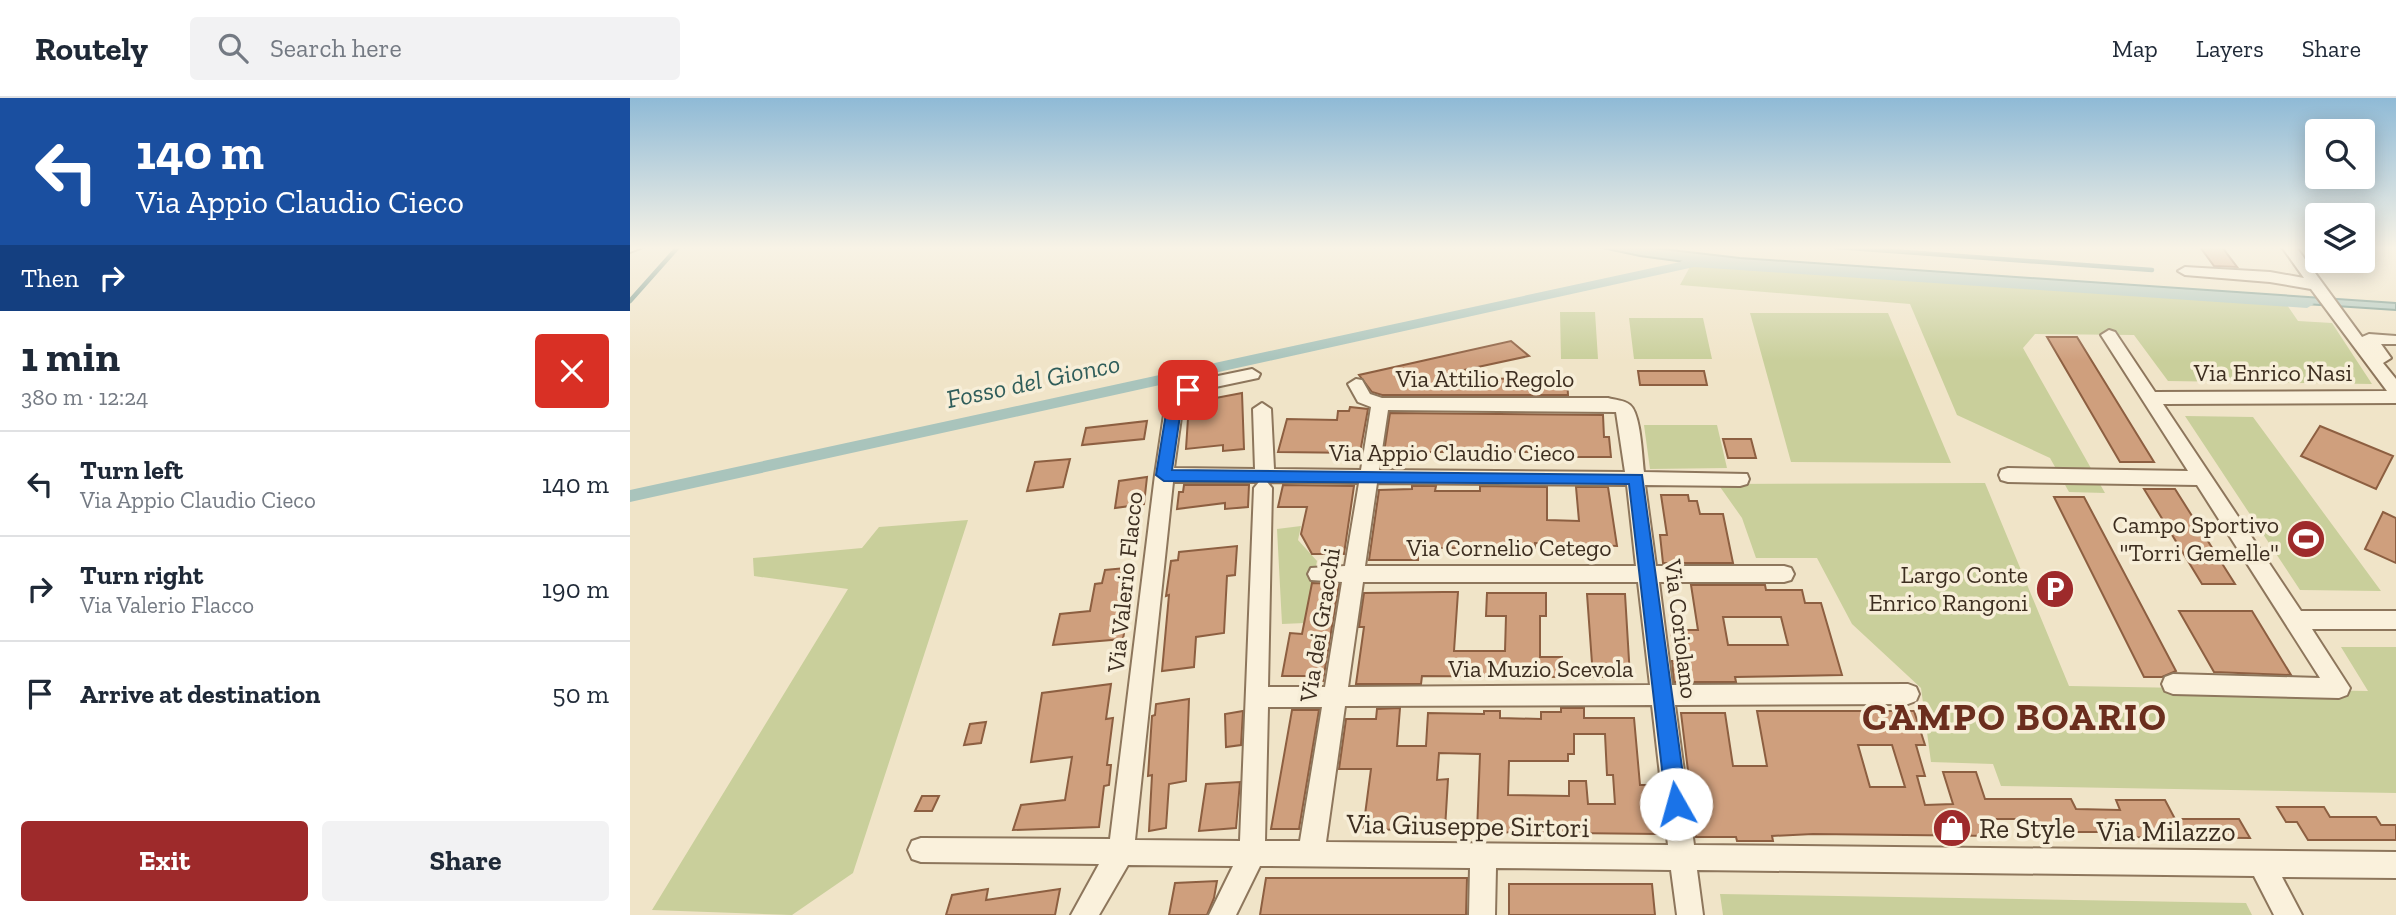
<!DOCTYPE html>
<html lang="en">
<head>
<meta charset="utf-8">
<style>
  :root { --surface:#fff; --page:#f2f2f3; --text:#1f2937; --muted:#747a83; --line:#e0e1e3; --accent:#9e2a2b }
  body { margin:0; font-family:"Zilla Slab",serif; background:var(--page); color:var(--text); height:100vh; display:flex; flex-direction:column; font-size:26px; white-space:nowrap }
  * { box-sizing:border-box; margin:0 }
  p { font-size:23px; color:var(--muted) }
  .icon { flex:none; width:38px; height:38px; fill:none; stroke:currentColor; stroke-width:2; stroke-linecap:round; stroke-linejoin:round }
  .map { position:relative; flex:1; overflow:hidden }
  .details { display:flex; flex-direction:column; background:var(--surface); width:630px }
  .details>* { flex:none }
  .hud { background:#1a4fa0; color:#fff; overflow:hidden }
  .fabs { position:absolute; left:1675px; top:21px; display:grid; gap:14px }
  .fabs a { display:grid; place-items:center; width:70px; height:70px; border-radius:7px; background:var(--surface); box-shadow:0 4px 18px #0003; font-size:35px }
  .pin { position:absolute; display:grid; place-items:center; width:60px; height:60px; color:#fff; margin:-30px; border-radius:14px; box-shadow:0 4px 10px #0006 }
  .me { position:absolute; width:77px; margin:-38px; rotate:353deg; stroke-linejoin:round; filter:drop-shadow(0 0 5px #0008) }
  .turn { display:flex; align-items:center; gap:24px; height:147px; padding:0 21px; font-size:32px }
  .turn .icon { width:91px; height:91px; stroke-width:2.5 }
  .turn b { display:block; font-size:49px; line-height:60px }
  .then { display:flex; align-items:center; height:66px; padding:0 21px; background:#0003; gap:14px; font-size:26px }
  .round { display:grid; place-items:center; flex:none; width:74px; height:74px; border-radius:7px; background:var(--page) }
  .overview { display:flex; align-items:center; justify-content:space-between; height:119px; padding:0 21px }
  h1 { font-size:42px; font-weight:700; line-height:52px }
  .button { display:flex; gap:14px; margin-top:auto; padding:14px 21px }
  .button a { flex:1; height:80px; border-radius:7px; background:var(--accent); color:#fff; font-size:28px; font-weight:700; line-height:80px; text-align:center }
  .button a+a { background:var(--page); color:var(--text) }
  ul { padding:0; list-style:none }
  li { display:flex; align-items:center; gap:21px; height:105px; padding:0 21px; border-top:2px solid var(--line) }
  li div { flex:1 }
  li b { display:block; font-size:26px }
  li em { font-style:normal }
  header { display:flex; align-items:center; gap:42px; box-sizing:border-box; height:98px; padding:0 35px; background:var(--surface); border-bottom:2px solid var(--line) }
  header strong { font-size:33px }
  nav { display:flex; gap:38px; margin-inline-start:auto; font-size:24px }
  .search { width:490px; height:63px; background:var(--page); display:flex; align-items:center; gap:18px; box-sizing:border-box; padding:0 24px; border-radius:7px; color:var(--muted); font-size:26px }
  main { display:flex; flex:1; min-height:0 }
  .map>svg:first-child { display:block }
</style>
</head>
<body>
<header>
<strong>Routely</strong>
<div class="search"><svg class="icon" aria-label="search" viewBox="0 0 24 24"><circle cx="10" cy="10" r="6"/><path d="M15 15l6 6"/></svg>Search here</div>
<nav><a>Map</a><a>Layers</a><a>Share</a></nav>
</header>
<main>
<section class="details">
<div class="hud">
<div class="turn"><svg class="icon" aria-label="left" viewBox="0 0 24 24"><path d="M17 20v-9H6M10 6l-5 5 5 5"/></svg><div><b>140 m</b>Via Appio Claudio Cieco</div></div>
<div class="then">Then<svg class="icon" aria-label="right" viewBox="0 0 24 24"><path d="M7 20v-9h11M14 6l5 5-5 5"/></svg></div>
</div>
<div class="overview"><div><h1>1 min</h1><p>380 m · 12:24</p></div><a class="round" style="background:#d93025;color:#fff"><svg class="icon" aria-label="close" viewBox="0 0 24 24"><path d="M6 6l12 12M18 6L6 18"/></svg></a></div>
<ul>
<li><svg class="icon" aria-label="left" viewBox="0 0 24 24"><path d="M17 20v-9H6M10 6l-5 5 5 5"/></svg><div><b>Turn left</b><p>Via Appio Claudio Cieco</p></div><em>140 m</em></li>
<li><svg class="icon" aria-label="right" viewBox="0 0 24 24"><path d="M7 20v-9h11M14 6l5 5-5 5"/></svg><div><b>Turn right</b><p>Via Valerio Flacco</p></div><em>190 m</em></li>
<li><svg class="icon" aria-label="arrive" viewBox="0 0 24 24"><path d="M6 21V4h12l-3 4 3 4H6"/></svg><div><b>Arrive at destination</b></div><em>50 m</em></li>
</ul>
<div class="button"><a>Exit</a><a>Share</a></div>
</section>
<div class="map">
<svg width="1766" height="817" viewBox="0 0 1766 817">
  <rect width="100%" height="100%" fill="#f0e4c8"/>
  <path fill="#c9cf9b" d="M1062,165l593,39 13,19 34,2 40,61 -204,-3 -34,-46 -99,-1 -12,14 82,145 -36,-1 -19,-34 -93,-43 -47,-111 -230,-19z
    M930,214h35l3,47h-37z
    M1258,215l63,150 -160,-1 -41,-149z
    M999,220h74l9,41h-78z
    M1555,318l68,1 128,174 -81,-1z
    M1014,327h73l10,43 -77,1z
    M1355,385l84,203 299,5 -27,-44h55v146l-395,-7 -8,-22 -62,-2 -10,-74 -69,-64 -35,-66h-61l-14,-40 -24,-34z
    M338,422l-115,353 -61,42 -140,-5 196,-321 -94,-13 -1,-18 109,-10 17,-21z
    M671,428l-3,14 19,21 -12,62 -23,1 -5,-95z
    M1090,796l526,9 6,12h-529z"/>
  <path fill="#a9c4bc" stroke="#6f938a" stroke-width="2" d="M968,149h48l94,11 656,45v7l-704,-47 -52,-7z"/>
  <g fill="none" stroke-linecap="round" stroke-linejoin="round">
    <path stroke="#6f938a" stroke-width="4.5" d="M1206,149l316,23
      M0,203l48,-54"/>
    <path fill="#a9c4bc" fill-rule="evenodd" d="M1056,160l621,42 7,4 -7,4 -613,-41 -1064,235v-12l1050,-228z"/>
  </g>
  <path fill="#cf9f7d" stroke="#8d5f41" stroke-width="2" fill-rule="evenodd" d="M1570,149h22l15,20 -23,-1z
    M1417,239h30l77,125h-34z
    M881,243l18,15 -70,15 1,8 107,-1 1,17h-186l-10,-3 -13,-17z
    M1008,273h66l3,14h-67z
    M612,295l2,56 -21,2v-6l-37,4 3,-46z
    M720,309l18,2 -8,44 -82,-1 9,-33 50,1 1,-9h11z
    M760,315l213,2 1,22h5l2,20h-52v-5h-175z
    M517,323l-3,18 -62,6 4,-17z
    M1690,328l73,30 -17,33 -75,-33z
    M1093,341h28l5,19h-28z
    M440,361l-7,28 -36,4 8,-29z
    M517,379l-3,27 -29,4 4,-27z
    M554,387h65l-1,22 -23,2v-6l-48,6 2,-17h4z
    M653,387l71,1 -10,68h-32l-11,-20 6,-27h-29z
    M782,388h24l-1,5h45v-5l67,1v33l32,1 -3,-34h32l9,59 -82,-3v5h-116l-1,12h-49l10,-70 33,-1z
    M1514,391h31l60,95h-33z
    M1031,397h27l1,6h8l3,13h23l10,49h-70l-3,-28h7z
    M1424,399h30l92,174 -14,6h-18z
    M1753,414l13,6v45l-31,-14z
    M607,448l-2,29 -8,1 -3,57 -28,4 -2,30 -32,4 7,-76 -3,1 5,-35 7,-1 1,-8z
    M506,469l-13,72 -70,6 7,-31 30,-3 5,-27 7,-1 3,-13z
    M682,485l27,1 -16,97h-16l1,-5h-26l8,-43 12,1z
    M1061,487h74l1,5h36l3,13h16l21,72 -107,2 1,5h-62l-2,-21h3l-4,-31h27zM1093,519h58l7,28h-60z
    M813,494h15l-4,59h51l1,-35h-20l1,-23h59v23h-6v41h22v20l-140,-1 -1,8h-65l8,-57h-5l5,-34z
    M957,496h38l5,83h-37z
    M1549,513h73l39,64 -77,-3z
    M481,586l-5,35 7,-1 -6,47h4l-2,20 -5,1 -5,41 -86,3 8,-25 44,-5 7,-43 -41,5 11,-69z
    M559,601l-3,82 -17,3 -3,44 -17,3 3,-56 -4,1 4,-60 3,-1 1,-11z
    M770,610l-3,38h29l2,-33 56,1v-3h16v7l41,1v-7h20v-4h23v10h50l6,67h15l4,49 -182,-2 3,-78 -41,-1 -2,27 11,-1 -3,50 -82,1 8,-61h-32l7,-50h30l1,-10zM944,636h31l2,41h6l2,29h-27l-2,-23h-17v15l-61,-1 1,-34h59v-7h6z
    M662,612h27l-20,119h-28z
    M613,613l-2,34 -15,2 -1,-33z
    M1127,613h157l11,34h-9l9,31h-8l8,29 28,-1 -10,-32h33l9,27h86l5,10 44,1 -4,-10h49l10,19h64l11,19 -121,-1 -2,-5h-97l-5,-13h-34l6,17 -184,-2 -41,2 1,5h-36l-1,-4h-40l-15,-124h44l8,53h34zM1228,647h34l13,42h-35z
    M356,624l-5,21 -17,2 6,-21z
    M610,684l-4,46 -37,3 7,-47z
    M292,698h17l-7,15h-17z
    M1647,709h47l6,10h46l5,8h15v15h-88l-11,-18h-11z
    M636,780h201l-1,37h-206z
    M587,783l-3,17 -7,17h-38l6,-32z
    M879,786h143l3,31h-146z
    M358,791l-2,11 74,-11 -5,26h-109l6,-20z"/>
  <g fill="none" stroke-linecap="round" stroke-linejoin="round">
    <g stroke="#8d765c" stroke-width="4">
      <path id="minor" d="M0,149h13l-13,5z
        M1652,149h14l66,90 7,-3 27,2v8h-15l10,14 -8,5 13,16v24l-233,1 138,207h95v18h-84l38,59 -3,7 -8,3 -166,-4 -8,-3 -3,-7 3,-7 8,-3 147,4 -123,-193 -189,-3 -7,-2 -2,-5 2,-5 7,-2 180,3 -87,-136 8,-5 6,2 40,60 232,-1 -76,-102 -41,-7 -85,-7 -7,-4 7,-4 85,5 34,6z
        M622,271l8,5 -2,4 -52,11 -23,14 -9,65 81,1 -2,-60 9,-6 9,6 3,60 87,1 10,-63 -13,-5 -10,-18 8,-5 6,1 8,14 12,4h226c7,2 16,2 22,7 11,9 12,52 14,67l103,2 2,5 -2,5 -7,2 -95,-1 11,81h128l7,2 3,6 -3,6 -7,2h-125l13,103 236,-1 8,3 3,7 -3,7 -8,3 -233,1 19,140 702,7v26l-114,-1 20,38h-28l-20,-39 -557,-6 6,45h-26l-6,-45 -175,-2 -1,47h-26l1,-47 -210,-2 -24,49h-27l24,-49 -105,-1 -29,50h-28l28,-51 -178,-2 -9,-3 -4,-9 4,-9 9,-3 189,1 45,-364 11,-74 10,-11 18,-9zM758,312l228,2 9,60 -246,-2zM543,384h86l-5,6 -14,353 -105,-1zM637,384l92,1 -14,83 -34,2 -3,6 3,6 31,2 -17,105h-57l4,-199zM747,385l250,2 9,81h-271zM733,484h275l12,103 -302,2zM1022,607l16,140 -342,-3 19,-136zM638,609h54l-22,134h-35z"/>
    </g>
    <use href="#minor" fill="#faf1dc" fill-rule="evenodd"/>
  </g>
  <linearGradient id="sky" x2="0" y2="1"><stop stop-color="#8fbad6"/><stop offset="0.57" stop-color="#f8f3e6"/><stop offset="1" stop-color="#f8f3e6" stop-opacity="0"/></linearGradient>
  <rect width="1766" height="263" fill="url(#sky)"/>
  <path fill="#1a73e8" stroke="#114b97" stroke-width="2" d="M558,287l7,5 -13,12 -10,68 470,5 45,329 -3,7 -8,3 -7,-3 -3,-7 -37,-320 -465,-3 -8,-6 12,-74z"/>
  <defs>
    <g id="stadium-disc" transform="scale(2.0125)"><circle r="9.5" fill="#9e2a2b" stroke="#f7eed8"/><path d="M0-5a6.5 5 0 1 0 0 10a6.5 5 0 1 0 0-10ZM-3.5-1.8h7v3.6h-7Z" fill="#fff"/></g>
    <g id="parking-disc" transform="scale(2.0125)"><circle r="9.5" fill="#9e2a2b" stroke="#f7eed8"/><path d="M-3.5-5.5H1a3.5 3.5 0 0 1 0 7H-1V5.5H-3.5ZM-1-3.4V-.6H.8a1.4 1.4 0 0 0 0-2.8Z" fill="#fff"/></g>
    <g id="shop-disc" transform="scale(2.0125)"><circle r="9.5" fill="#9e2a2b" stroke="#f7eed8"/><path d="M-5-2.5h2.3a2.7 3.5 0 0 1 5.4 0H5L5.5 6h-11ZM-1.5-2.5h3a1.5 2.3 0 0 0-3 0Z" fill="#fff"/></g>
  </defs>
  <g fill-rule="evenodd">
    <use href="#stadium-disc" x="1676" y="441"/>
    <use href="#parking-disc" x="1425" y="491"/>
    <use href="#shop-disc" x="1322" y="730"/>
  </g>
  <g text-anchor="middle" stroke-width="7" stroke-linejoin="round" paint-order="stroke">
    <g font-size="24" fill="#3d2e20" stroke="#f7eed8">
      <text x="1643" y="283">Via Enrico Nasi</text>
      <text x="855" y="289">Via Attilio Regolo</text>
      <text x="822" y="363">Via Appio Claudio Cieco</text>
      <text x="879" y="458">Via Cornelio Cetego</text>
      <text transform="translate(495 484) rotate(-84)" y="8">Via Valerio Flacco</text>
      <text transform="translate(690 527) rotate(-81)" y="8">Via dei Gracchi</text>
      <text transform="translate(1051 531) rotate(83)" y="8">Via Coriolano</text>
      <text x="911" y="579">Via Muzio Scevola</text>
    </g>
    <g font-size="24" fill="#3d2e20" stroke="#f7eed8" text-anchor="end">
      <text x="1649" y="435">Campo Sportivo<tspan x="1649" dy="28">"Torri Gemelle"</tspan></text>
      <text x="1398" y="485">Largo Conte<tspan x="1398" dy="28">Enrico Rangoni</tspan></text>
    </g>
    <g font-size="26" font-style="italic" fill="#2f5d5a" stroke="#f7eed8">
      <text transform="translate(403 283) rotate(-12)" y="9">Fosso del Gionco</text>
    </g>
    <g font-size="28" fill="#3d2e20" stroke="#f7eed8">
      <text transform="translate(838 727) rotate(1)" y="10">Via Giuseppe Sirtori</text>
      <text x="1536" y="743">Via Milazzo</text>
    </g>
    <g font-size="28" fill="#3d2e20" stroke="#f7eed8" text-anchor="start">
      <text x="1349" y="740">Re Style</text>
    </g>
    <g font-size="38" font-weight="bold" letter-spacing="2" fill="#6b2e1e" stroke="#f7eed8">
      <text x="1385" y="632">CAMPO BOARIO</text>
    </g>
  </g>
</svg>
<div class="fabs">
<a><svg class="icon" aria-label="search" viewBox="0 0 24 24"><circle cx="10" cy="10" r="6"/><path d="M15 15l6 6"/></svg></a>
<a><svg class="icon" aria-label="layers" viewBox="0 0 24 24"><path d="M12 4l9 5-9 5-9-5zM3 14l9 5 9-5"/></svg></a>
</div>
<div class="pin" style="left:558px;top:292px;background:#d93025"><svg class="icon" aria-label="arrive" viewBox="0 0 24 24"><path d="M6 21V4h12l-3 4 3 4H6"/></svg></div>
<svg class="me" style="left:1046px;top:706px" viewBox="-20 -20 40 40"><circle r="19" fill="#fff"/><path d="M0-13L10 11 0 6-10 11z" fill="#1a73e8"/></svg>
</div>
</main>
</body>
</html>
